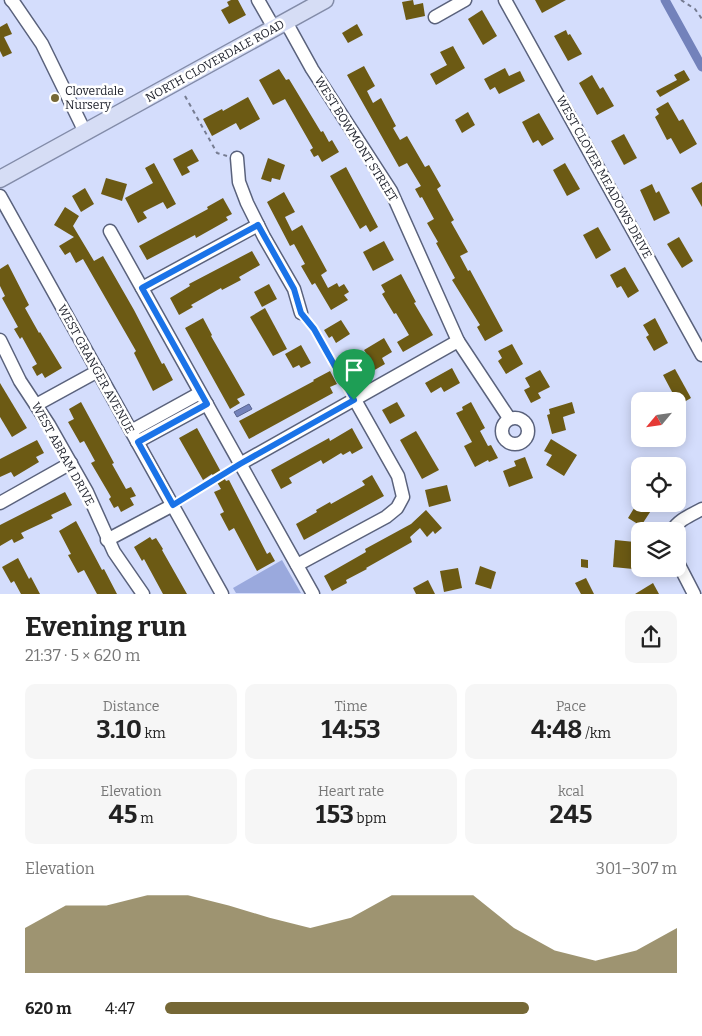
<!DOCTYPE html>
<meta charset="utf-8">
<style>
body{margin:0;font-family:Bitter,serif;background:#f6f6f6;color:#222;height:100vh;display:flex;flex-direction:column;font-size:19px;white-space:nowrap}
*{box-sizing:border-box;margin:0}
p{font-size:16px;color:#767676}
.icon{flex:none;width:28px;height:28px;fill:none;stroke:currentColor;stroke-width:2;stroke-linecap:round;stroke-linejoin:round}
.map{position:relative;height:594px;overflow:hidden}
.panel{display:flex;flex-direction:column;background:#fff;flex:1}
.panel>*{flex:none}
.needle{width:32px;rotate:241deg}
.controls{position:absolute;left:631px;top:392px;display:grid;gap:10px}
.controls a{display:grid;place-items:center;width:55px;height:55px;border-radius:10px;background:#fff;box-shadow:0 2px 12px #0003;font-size:25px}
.pin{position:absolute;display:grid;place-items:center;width:42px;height:42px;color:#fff;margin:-51px -21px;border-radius:50% 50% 50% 0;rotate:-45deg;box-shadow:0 0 5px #0007}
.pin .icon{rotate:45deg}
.round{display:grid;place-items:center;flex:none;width:52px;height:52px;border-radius:10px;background:#f6f6f6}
.head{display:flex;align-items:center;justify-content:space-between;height:85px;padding:0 25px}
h1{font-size:28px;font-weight:700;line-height:38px}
.stats{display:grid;grid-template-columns:repeat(3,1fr);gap:8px;height:85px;padding:5px 25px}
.stats div{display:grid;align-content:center;border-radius:10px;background:#f6f6f6;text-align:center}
.stats b{font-size:25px;font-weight:700}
.stats small{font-size:14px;font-weight:400}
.stats p{font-size:14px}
.chart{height:140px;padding:10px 25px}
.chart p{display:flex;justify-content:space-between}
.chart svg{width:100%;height:90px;margin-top:5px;fill:#766836;opacity:.7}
ul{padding:0 25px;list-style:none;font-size:16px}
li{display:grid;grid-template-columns:80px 60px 1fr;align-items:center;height:38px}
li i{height:12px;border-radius:6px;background:#766836}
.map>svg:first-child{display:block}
.green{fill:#9aa9dd}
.water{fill:#7382bb;stroke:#596490}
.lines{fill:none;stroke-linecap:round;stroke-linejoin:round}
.canal{stroke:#7382bb;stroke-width:9}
.building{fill:#6c5a14}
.minor-casing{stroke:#5a627c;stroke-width:15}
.major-casing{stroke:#838ca9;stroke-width:19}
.path{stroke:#767c91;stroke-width:2;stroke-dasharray:4 4;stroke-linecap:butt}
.minor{stroke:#fff;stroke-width:12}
.major{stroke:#d6ddf5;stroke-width:16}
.route-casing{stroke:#fff;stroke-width:10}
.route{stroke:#1a73e8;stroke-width:6}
.poi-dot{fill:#766836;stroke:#fff;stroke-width:2}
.labels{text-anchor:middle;stroke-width:5;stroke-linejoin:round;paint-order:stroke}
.street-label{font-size:12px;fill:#1c1f2a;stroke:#fff}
.poi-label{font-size:12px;fill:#1c1f2a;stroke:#fff;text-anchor:start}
</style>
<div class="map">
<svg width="702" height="594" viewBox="0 0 702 594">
<rect width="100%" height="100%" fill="#d4ddfc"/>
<path class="green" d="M282,560L301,593H236L233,588Z"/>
<path class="water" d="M249,404L252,409L237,417L234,412Z"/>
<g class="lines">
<path class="canal" d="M665,0L702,67"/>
</g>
<g class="building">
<path d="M231,0H238L246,15L229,24L221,10L229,6L227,2Z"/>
<path d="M413,0L414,5L423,3L425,16L406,20L402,2Z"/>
<path d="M535,0H566L542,13Z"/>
<path d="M482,10L497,36L483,45L468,19Z"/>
<path d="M7,23L12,34L4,37L12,53L3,57L0,51V27Z"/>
<path d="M357,24L363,35L348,43L342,33Z"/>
<path d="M566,30L568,35L570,34L582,54L568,61L554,36Z"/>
<path d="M453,46L465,68L436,85L430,74L447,65L440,52Z"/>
<path d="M364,66L375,86L367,91L373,103L381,98L396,126L393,128L400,140L407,136L425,167L429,165L441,186L437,189L454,220L451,222L468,252L460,256L468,271L470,270L503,331L485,341L477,327L480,325L452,280L455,278L436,243L438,242L427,223L434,219L422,197L420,198L415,189L421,186L407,163L399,167L347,75Z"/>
<path d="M505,68L509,76L520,71L525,81L499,94L495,87L490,90L484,79Z"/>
<path d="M279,69L286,80L289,79L321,132L323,131L329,142L332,140L339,152L322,162L318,155L314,157L310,150L313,148L285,99L273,105L259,80Z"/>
<path d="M684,70L690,80L660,97L656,91L677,80L674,75Z"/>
<path d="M592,75L600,89L603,87L614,106L597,115L579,83Z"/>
<path d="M248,97L260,119L240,130L236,123L212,136L203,119L222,109L223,111Z"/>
<path d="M668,102L679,121L683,119L697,144L680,154L671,138L667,140L655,117L659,114L656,109Z"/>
<path d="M468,112L475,125L462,133L455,120Z"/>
<path d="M539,113L554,139L542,146L538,140L533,143L522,122Z"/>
<path d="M624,134L637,158L624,165L611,141Z"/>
<path d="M192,149L199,161L187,167L190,172L182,176L173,159Z"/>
<path d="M268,158L285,165L280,180L272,178L271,182L261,179Z"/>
<path d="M154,163L176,204L167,209L163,202L143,212L147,218L138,223L125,198L153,183L145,168Z"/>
<path d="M565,163L580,189L567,196L553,170Z"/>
<path d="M346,167L378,227L370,232L366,225L360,229L330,176Z"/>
<path d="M106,178L127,184L122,201L101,194Z"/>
<path d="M702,182V207L691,188Z"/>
<path d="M652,184L656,193L659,191L670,213L654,221L640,190Z"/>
<path d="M85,188L94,204L81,212L72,196Z"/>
<path d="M284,192L295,212L285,217L292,231L302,225L327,271L321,275L328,288L337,283L339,287L344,284L349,292L344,295L348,300L331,310L315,283L312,285L301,266L305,264L294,244L290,246L267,202Z"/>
<path d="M223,198L232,214L226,217L228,220L196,238L195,235L147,260L139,246L208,209L207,207Z"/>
<path d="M65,207L79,216L73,226L94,261L103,256L134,310L162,364L164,363L173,380L153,391L134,353L136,351L83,259L76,263L70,252L65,255L59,246L74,237L54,225Z"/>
<path d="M598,227L611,250L596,259L583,235Z"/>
<path d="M679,237L693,261L682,268L667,244Z"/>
<path d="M384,241L394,260L373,271L363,252Z"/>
<path d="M252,251L260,265L239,277L241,280L222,290L221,288L191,305L193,307L179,315L170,298L190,286L189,284Z"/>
<path d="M8,264L29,305L25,308L39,333L40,332L62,368L45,378L42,373L37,376L32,367L37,364L22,337L20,339L14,329L18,327L2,298L5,296L0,286V269Z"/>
<path d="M625,267L639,291L628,298L621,286L617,288L610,275Z"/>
<path d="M401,274L416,302L414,303L433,335L403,352L397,342L409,335L396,313L394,314L382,294L385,292L381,285Z"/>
<path d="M269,284L277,299L262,307L254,292Z"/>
<path d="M265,308L287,349L273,356L250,317Z"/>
<path d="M203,318L212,335L211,336L245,395L237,399L240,403L230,409L185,328Z"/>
<path d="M655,318L668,343L654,351L646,337L649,335L643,325Z"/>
<path d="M341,320L350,334L336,343L332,336L329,338L324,330Z"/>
<path d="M384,338L392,352L382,358L385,364L359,379L358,376L352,379L345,365L366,353L364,350Z"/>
<path d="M512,344L523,364L506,374L498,361L502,358L498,351Z"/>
<path d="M301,345L311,363L301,368L299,365L293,368L285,354Z"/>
<path d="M452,368L460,383L444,392L441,387L431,393L425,383Z"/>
<path d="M675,369L691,398L679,405L663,375Z"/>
<path d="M540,370L550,387L538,393L541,398L531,403L524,390L530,387L525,378Z"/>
<path d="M330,371L337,384L330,387L333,393L249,439L239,421L314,381L313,380Z"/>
<path d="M0,383L27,428L12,437L0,417Z"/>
<path d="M81,402L114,463L112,464L126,489L131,487L136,496L130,498L134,505L121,512L118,506L114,508L109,499L111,497L91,463L95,461L84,441L80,443L68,422L74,419L69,409Z"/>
<path d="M397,402L405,416L390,424L382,410Z"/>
<path d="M471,402L485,428L480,431L488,446L491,445L498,458L489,462L488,460L475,467L464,446L472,442L456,413L463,410L462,407Z"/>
<path d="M572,402L575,413L563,417L566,430L552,434L547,415L550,414L549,409Z"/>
<path d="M197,428L226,481L229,480L267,554L270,552L275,561L257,571L234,528L229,531L220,514L224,512L214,492L221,489L212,474L203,480L179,438Z"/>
<path d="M352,428L363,448L352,454L350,451L343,455L341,453L323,464L321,460L289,478L292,483L281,489L271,470L329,438L330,441Z"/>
<path d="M416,431L439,470L422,479L400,440Z"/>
<path d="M551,439L577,455L564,476L546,465L552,455L544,451Z"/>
<path d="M37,440L44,453L36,457L39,462L14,477L11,472L0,477V459Z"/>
<path d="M525,457L533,478L509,487L503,471L516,466L514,461Z"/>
<path d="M372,475L384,496L304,540L296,524L317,512L316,510L330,502L331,504L365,485L362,481Z"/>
<path d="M447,485L451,501L429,507L425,490Z"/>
<path d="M65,492L72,505L51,515L53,518L21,533L24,538L14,543L12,539L0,546V525Z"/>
<path d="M640,504H650L654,506L641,526L628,518L636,505L638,506Z"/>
<path d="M426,510L442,528L435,534L433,531L427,537L420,528L410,537L412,542L366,568L367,569L346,580L347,583L332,591L324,576L366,552L365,549L411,524Z"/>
<path d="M76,521L102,570L104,569L117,594H97L84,570L78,573L68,555L71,554L59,531Z"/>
<path d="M150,537L152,540L156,538L163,549L162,550L187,594H163L144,559L142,561L134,547Z"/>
<path d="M615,540L635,542L633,569L613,567Z"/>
<path d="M18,558L29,579L31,577L40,594H21L14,581L11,583L2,567Z"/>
<path d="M581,559L588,560V568L581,567Z"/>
<path d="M480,566L496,572L491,589L475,584Z"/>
<path d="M458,568L462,588L444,592L440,571Z"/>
<path d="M586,578L594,594H581L575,583Z"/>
<path d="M428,580L435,594H416L413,588Z"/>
<path d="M653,583L659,594H635Z"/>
</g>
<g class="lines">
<defs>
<g id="minor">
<path d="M11,0L14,3L42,44L85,132"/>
<path d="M258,0L274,28"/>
<path d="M505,0L702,355"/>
<path d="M435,17L465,0"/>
<path d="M286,22L312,69L391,191L458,341L509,418"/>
<path d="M237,158L239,182L247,203L264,237L294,289L301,313"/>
<path d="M0,196L222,594"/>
<path d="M110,231L313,594"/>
<path d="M142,288L258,225"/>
<path d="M0,340L20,381L49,425L87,492L114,552L143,594"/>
<path d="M36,405L98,371"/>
<circle cx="515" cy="431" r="13"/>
<path d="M131,431L200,393"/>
<path d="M137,442L207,404"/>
<path d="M240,464L458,341"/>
<path d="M0,503L71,463"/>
<path d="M672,531C678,520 691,515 702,509"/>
<path d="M107,540L173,505"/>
<path d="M678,563L694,594"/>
<path d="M297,565L386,517L397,508L403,497L398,476L355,400"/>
</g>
<path id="major" d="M0,179L325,0"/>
</defs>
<use href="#minor" class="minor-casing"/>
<use href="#major" class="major-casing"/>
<g class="path">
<path d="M681,0L695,9L702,19"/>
<path d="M185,96L217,153L227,156"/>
<path d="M307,320L314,329L350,391"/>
<path d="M183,500L232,469"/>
</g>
<use href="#minor" class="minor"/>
<use href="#major" class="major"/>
</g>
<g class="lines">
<defs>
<path id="route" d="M258,225L294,289L301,313L314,329L354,400L240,464L173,505L138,442L207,404L142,288Z"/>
</defs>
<use href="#route" class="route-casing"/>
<use href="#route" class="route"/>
</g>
<circle class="poi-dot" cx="55" cy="98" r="5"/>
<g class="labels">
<g class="street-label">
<text transform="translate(215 61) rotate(-29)" y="4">NORTH CLOVERDALE ROAD</text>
<text transform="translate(356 139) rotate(58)" y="4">WEST BOWMONT STREET</text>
<text transform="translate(604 177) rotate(61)" y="4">WEST CLOVER MEADOWS DRIVE</text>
<text transform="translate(96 369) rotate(61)" y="4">WEST GRANGER AVENUE</text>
<text transform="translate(63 454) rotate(61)" y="4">WEST ABRAM DRIVE</text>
</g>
<g class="poi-label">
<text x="65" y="95">Cloverdale<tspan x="65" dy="14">Nursery</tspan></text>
</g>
</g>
</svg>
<div class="controls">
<a><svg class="needle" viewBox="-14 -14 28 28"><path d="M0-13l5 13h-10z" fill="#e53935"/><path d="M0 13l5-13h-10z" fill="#767676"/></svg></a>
<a><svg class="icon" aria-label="locate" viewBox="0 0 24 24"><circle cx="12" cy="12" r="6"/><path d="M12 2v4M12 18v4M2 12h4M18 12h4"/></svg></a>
<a><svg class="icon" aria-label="layers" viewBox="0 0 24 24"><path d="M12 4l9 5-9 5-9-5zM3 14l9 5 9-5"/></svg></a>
</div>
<div class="pin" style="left:354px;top:400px;background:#1e9e55"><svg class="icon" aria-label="arrive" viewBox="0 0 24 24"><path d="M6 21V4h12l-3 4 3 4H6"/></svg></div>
</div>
<section class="panel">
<div class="head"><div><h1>Evening run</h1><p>21:37 · 5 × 620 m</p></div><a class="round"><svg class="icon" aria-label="share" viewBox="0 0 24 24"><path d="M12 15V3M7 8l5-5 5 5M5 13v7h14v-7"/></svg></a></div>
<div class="stats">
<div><p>Distance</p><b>3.10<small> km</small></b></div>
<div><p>Time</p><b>14:53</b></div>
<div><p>Pace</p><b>4:48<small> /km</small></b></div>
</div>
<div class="stats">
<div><p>Elevation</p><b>45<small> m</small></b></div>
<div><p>Heart rate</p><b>153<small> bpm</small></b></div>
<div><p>kcal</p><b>245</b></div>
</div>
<div class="chart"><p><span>Elevation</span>301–307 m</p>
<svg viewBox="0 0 160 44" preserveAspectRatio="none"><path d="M0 44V22L10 11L20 11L30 6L40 6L50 11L60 17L70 22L80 17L90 6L100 6L110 6L120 22L130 33L140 38L150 33L160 22V44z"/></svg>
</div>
<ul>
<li><b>620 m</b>4:47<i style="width:71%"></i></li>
</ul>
</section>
